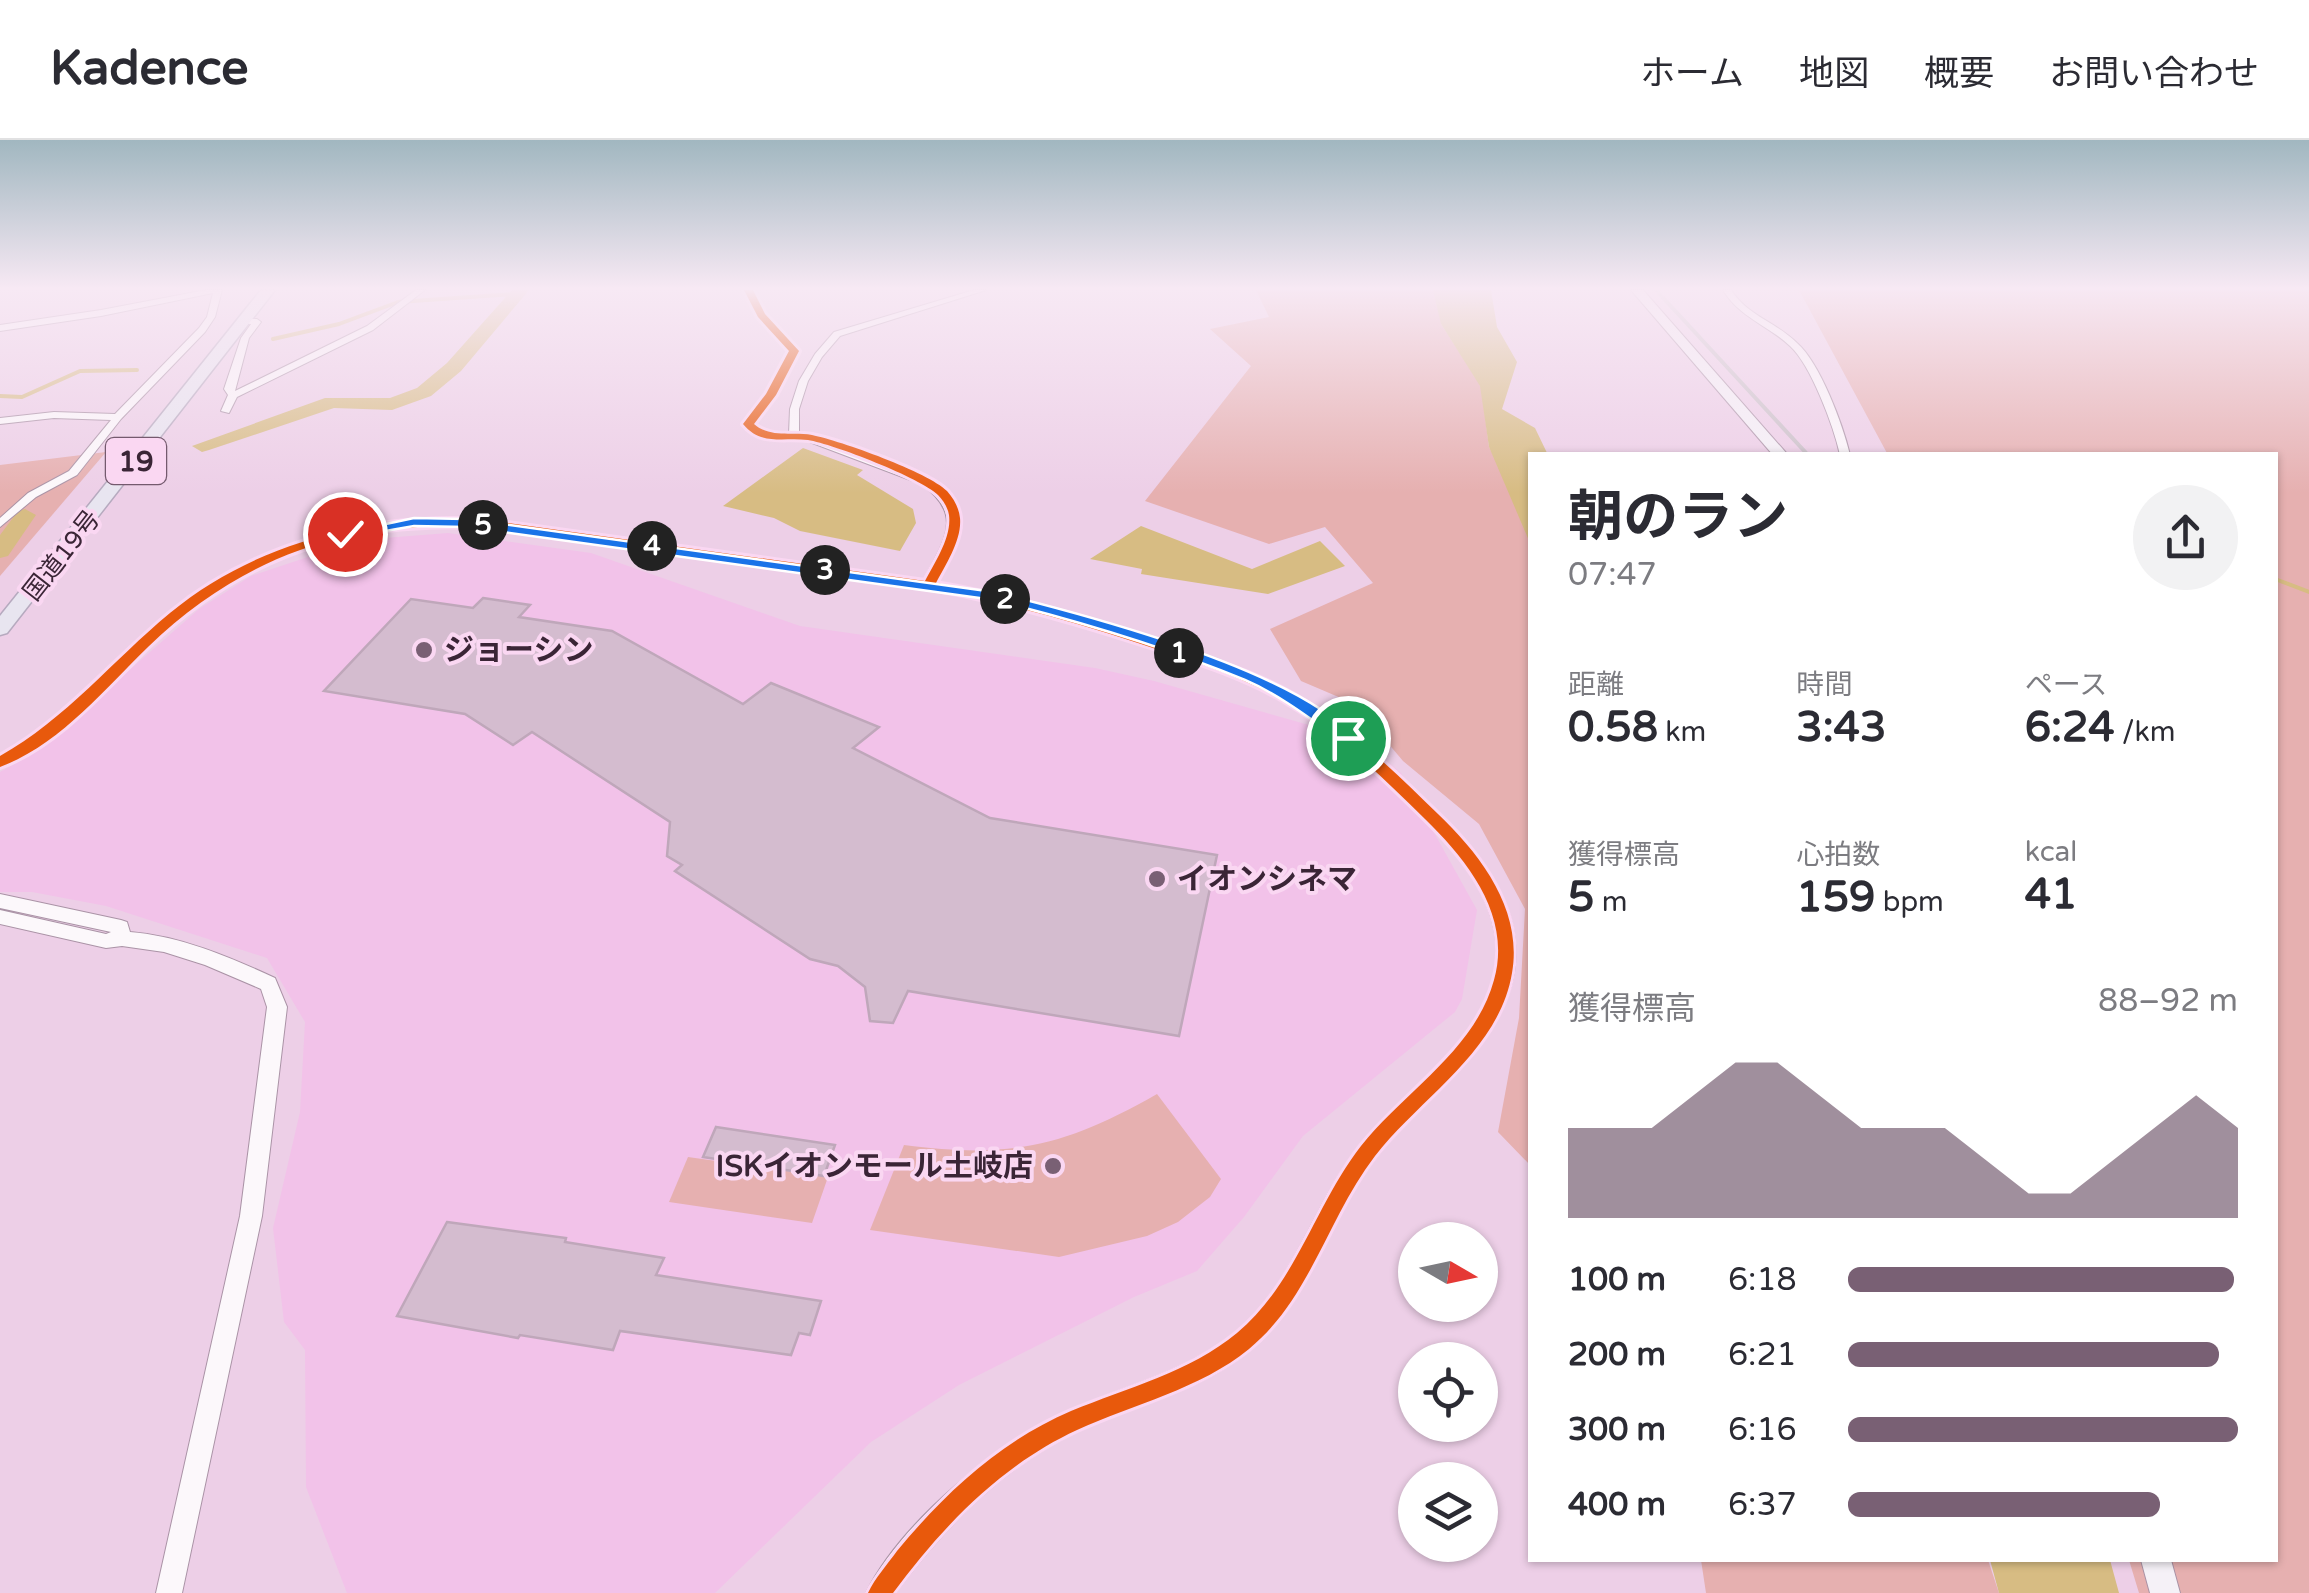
<!DOCTYPE html>
<html lang="ja">
<meta charset="utf-8">
<style>
body{margin:0;font-family:"Varela Round","Noto Sans JP",sans-serif;background:#f2f2f3;color:#2b2b33;height:100vh;display:flex;flex-direction:column;font-size:38px;white-space:nowrap}
*{box-sizing:border-box;margin:0}
p{font-size:32px;color:#7c7c81}
.icon{flex:none;width:55px;height:55px;fill:none;stroke:currentColor;stroke-width:2;stroke-linecap:round;stroke-linejoin:round}
.map{position:relative;flex:1;overflow:hidden}
.details{position:absolute;left:1528px;top:312px;width:750px;height:1110px;display:flex;flex-direction:column;background:#fff;border-radius:0px;box-shadow:0 2px 8px #0004}
.details>*{flex:none}
.needle{width:65px;rotate:99deg}
.fabs{position:absolute;left:1398px;top:1082px;display:grid;gap:20px}
.fabs a{display:grid;place-items:center;width:100px;height:100px;border-radius:50%;background:#fff;box-shadow:0 2px 8px #0004;font-size:50px}
.pin{position:absolute;display:grid;place-items:center;width:85px;height:85px;color:#fff;margin:-42px;border:5px solid #fff;border-radius:50%;box-shadow:0 2px 10px #0007}
.km{position:absolute;width:50px;height:50px;margin:-25px;border-radius:50%;background:#222;color:#fff;font-size:28px;line-height:50px;text-align:center}
.round{display:grid;place-items:center;flex:none;width:105px;height:105px;border-radius:52px;background:#f2f2f3}
.summary{display:flex;align-items:center;justify-content:space-between;height:170px;padding:0 40px}
h1{font-size:55px;font-weight:700;line-height:75px}
.figures{display:grid;grid-template-columns:repeat(3,1fr);gap:15px;height:170px;padding:10px 40px}
.figures div{display:grid;align-content:center}
.figures b{font-size:42px;font-weight:700}
.figures small{font-size:28px;font-weight:400}
.figures p{font-size:28px}
.chart{height:280px;padding:20px 40px}
.chart p{display:flex;justify-content:space-between}
.chart svg{width:100%;height:180px;margin-top:10px;fill:#796074;opacity:.7}
ul{padding:0 40px;list-style:none;font-size:32px}
li{display:grid;grid-template-columns:160px 120px 1fr;align-items:center;height:75px}
li i{height:25px;border-radius:12px;background:#796074}
header{display:flex;align-items:center;gap:60px;box-sizing:border-box;height:140px;padding:0 50px;background:#fff;border-bottom:2px solid #e1e1e2}
header strong{font-size:48px}
nav{display:flex;gap:55px;margin-inline-start:auto;font-size:35px}
.map>svg:first-child{display:block}
.built{fill:#f2c2e9}
.green{fill:#e6b0b0}
.water{fill:#d7bc83}
.lines{fill:none;stroke-linecap:round;stroke-linejoin:round}
.stream{stroke:#d7bc83;stroke-width:4}
.river{fill:#d7bc83;fill-rule:evenodd}
.building{fill:#d4bccf;stroke:#bfa7ba;stroke-width:2.5}
.minor-casing{stroke:#aa93a6;stroke-width:2}
.tertiary-casing{stroke:#aa93a6;stroke-width:2}
.secondary-casing{stroke:#aa93a6;stroke-width:2}
.trunk-casing{stroke:#b6aabf;stroke-width:3}
.minor{fill:#fcf8fb;fill-rule:evenodd}
.tertiary{fill:#fcf8fb;fill-rule:evenodd}
.secondary{fill:#f5f1f7;fill-rule:evenodd}
.trunk{fill:#e8e5f0;fill-rule:evenodd}
.rail{stroke:#cac1c8;stroke-width:4}
.cycleway-casing{stroke:#fad7f2;stroke-width:6}
.cycleway{fill:#e8590c;fill-rule:evenodd}
.route{fill:#1a73e8;stroke:#fff;stroke-width:2.5}
.poi-dot{fill:#796074;stroke:#fad7f2;stroke-width:4}
.labels{text-anchor:middle;stroke-width:8;stroke-linejoin:round;paint-order:stroke}
.far-street-label{font-size:25px;fill:#3a2536;stroke:#fad7f2}
.shield{fill:#fad7f2;stroke:#745a6e;stroke-width:2.5}
.shield-label{font-size:28px;font-weight:bold;fill:#3a2536}
.poi-label{font-size:30px;font-weight:bold;fill:#3a2536;stroke:#fad7f2;text-anchor:start}
</style>
<header>
<strong>Kadence</strong>
<nav><a>ホーム</a><a>地図</a><a>概要</a><a>お問い合わせ</a></nav>
</header>
<div class="map">
<svg width="2309" height="1453" viewBox="0 0 2309 1453">
<rect width="100%" height="100%" fill="#edcfe7"/>
<path class="built" d="M448,393L591,413L800,486L1095,528L1154,541L1362,600L1401,633L1477,770L1462,859L1455,872L1303,996L1244,1077L1197,1131L1134,1157L959,1245L871,1302L715,1453H347L306,1347L305,1210L284,1182L273,1088L300,972L305,882L267,818L106,766L32,752H0V632L36,612L199,469L251,436L359,400Z"/>
<g class="green">
<path d="M1256,150H1443L1441,184L1481,246L1489,307L1530,385V1025L1498,992L1519,878L1525,769L1479,684L1403,621L1355,564L1301,541L1270,489L1373,443L1325,387L1269,404L1145,361L1251,226L1210,189L1269,177Z"/>
<path d="M1799,150H2309V1453H2139L2129,1420H2275V315H1888Z"/>
<path d="M106,312L0,436V325Z"/>
<path d="M1157,954L1221,1039L1210,1057L1178,1082L1147,1096L1059,1117L870,1090L904,1005C1010,1019 1064,1007 1157,954Z"/>
<path d="M688,1017L828,1037L812,1083L669,1062Z"/>
<path d="M1701,1420H1988L1999,1453H1706Z"/>
</g>
<g class="water">
<path d="M1433,150H1491L1497,187L1517,222L1502,269L1535,288L1548,315H1530V403L1489,307L1480,246L1441,184Z"/>
<path d="M803,308L863,330L857,335L913,369L916,383L900,411L800,391L774,378L723,366Z"/>
<path d="M1141,386L1252,429L1320,401L1345,426L1268,454L1141,434L1142,429L1090,419Z"/>
<path d="M1990,1420H2110L2119,1453H1999Z"/>
</g>
<g class="lines">
<g class="stream">
<path d="M273,199L339,184L398,162L515,154"/>
<path d="M0,256L22,257L80,231L137,230"/>
<path d="M2275,439L2309,452"/>
</g>
<g class="river">
<path d="M512,150H529L461,231L431,256L392,270L334,268L209,310L202,312L192,306L325,258H390L417,248L447,223Z"/>
<path d="M25,369L36,375L8,416L0,418V395L18,371Z"/>
</g>
</g>
<g class="building">
<path d="M483,458L530,465L519,477L612,491L743,564L771,543L879,587L853,608L990,678L1217,715L1179,896L908,851L893,883L870,881L865,847L838,826L810,819L675,731L682,725L667,716L670,682L532,592L513,605L465,574L324,551L411,459L473,468Z"/>
<path d="M716,987L835,1005L824,1036L703,1017Z"/>
<path d="M447,1082L566,1098L565,1102L664,1118L656,1135L821,1161L810,1195L799,1193L791,1215L620,1191L613,1210L520,1195L518,1198L397,1176Z"/>
</g>
<g class="lines">
<defs>
<g id="minor">
<path d="M206,150H222L215,177L205,192L121,279L77,335L36,357L0,387V378L28,353L69,331L111,280L54,278L0,284V278L54,272L115,274L199,188L207,177L213,153L101,176L0,191V185L101,170Z"/>
<path d="M416,150H425L373,190L237,257L229,273L221,271L228,255L224,249L241,198L251,184L240,183V179H257L261,182L249,198L235,251L367,186Z"/>
<path d="M745,150H753L765,174L799,211L776,255L753,284C764,294 775,294 789,294L790,269L799,241L815,214L834,192L974,150H986L840,196L822,217L808,241L799,269V297C780,304 757,300 743,284L767,254L789,211L758,177Z"/>
<path d="M1723,150H1731C1748,176 1776,182 1797,203C1820,223 1843,285 1850,315H1840C1834,287 1811,225 1790,206C1768,185 1740,178 1723,150Z"/>
</g>
<g id="tertiary">
<path d="M794,293L812,294L931,338C978,373 959,398 938,442C1014,456 1088,477 1162,501C1211,518 1262,534 1307,562C1356,593 1398,634 1440,674C1482,715 1524,770 1514,832C1500,911 1423,957 1377,1016C1329,1076 1311,1158 1251,1209C1203,1250 1136,1264 1080,1290C1003,1325 945,1387 895,1453H866C901,1382 1000,1300 1072,1270C1124,1247 1182,1232 1229,1198C1291,1152 1310,1071 1355,1012C1395,960 1459,922 1486,861C1516,793 1477,731 1429,684C1379,635 1327,582 1263,551C1228,533 1189,521 1151,508C1088,487 1024,468 959,455C863,436 765,426 668,413C568,399 465,374 364,394C294,407 227,437 174,485C118,534 70,597 0,628V615C66,578 112,520 170,472C257,400 375,372 486,379L924,440C944,400 965,375 921,344L807,301L790,300L788,297Z"/>
<path d="M0,754L121,780L127,782L130,792C180,796 230,817 275,838L287,867L262,1076L182,1453H156L240,1076L267,867L261,849L205,825L164,812L122,806L106,808L0,784V770L106,794L111,792L0,768Z"/>
</g>
<g id="secondary">
<path d="M1631,150H1643L1788,315H1773Z"/>
<path d="M2141,1420H2171L2180,1453H2150Z"/>
</g>
<path id="trunk" d="M261,150H275L7,493L0,495V476Z"/>
</defs>
<use href="#minor" class="minor-casing"/>
<use href="#tertiary" class="tertiary-casing"/>
<use href="#secondary" class="secondary-casing"/>
<use href="#trunk" class="trunk-casing"/>
<use href="#minor" class="minor"/>
<use href="#tertiary" class="tertiary"/>
<use href="#secondary" class="secondary"/>
<use href="#trunk" class="trunk"/>
<path class="rail" d="M1656,150L1808,315"/>
<defs>
<path id="cycleway" d="M744,150H753L765,174L799,211L776,255L754,284C771,299 792,291 812,295C841,301 928,332 947,351C954,359 959,368 960,378C962,400 946,424 936,443C1021,458 1103,482 1184,510C1226,524 1268,538 1306,562C1355,593 1397,634 1438,674C1481,715 1523,770 1512,833C1499,911 1421,957 1375,1016C1328,1077 1310,1159 1249,1209C1200,1249 1134,1264 1077,1290C1001,1325 942,1387 893,1453H868C875,1438 887,1425 897,1411C945,1353 1001,1301 1071,1271C1127,1248 1190,1232 1237,1193C1296,1144 1315,1065 1361,1006C1405,951 1475,910 1494,840C1512,776 1468,721 1425,679C1381,636 1337,592 1284,561C1240,535 1189,520 1141,504C1083,485 1024,468 963,455C913,445 862,439 811,432C720,419 628,407 537,393C386,372 261,398 148,507C104,550 59,605 0,627V616C66,579 112,521 170,473C257,401 375,373 486,380L925,441C935,422 952,397 949,375C948,368 943,360 938,355C921,338 833,304 808,300C783,297 761,306 743,284L766,254L789,211L758,177Z"/>
</defs>
<use href="#cycleway" class="cycleway-casing"/>
<use href="#cycleway" class="cycleway"/>
</g>
<linearGradient id="sky" x2="0" y2="1"><stop stop-color="#a1b7c0"/><stop offset="0.42" stop-color="#f7e9f4"/><stop offset="1" stop-color="#f7e9f4" stop-opacity="0"/></linearGradient>
<rect width="2309" height="353" fill="url(#sky)"/>
<path class="route" d="M414,378L466,379L994,452C1087,475 1294,529 1355,598L1343,602C1312,580 1280,555 1245,540C1165,507 1078,481 994,460L466,387L414,386L345,398L339,394Z"/>
<g class="poi-dot">
<circle cx="424" cy="510" r="10"/>
<circle cx="1157" cy="739" r="10"/>
<circle cx="1053" cy="1026" r="10"/>
</g>
<g class="labels">
<g class="far-street-label">
<text transform="translate(61 415) rotate(-52)" y="9">国道19号</text>
</g>
<rect class="shield" x="106" y="298" width="60" height="46" rx="8"/>
<g class="shield-label">
<text x="136" y="331">19</text>
</g>
<g class="poi-label">
<text x="444" y="520">ジョーシン</text>
<text x="1177" y="749">イオンシネマ</text>
<text x="1033" y="1036" text-anchor="end">ISKイオンモール土岐店</text>
</g>
</g>
</svg>
<div class="fabs">
<a><svg class="needle" viewBox="-14 -14 28 28"><path d="M0-13l5 13h-10z" fill="#e53935"/><path d="M0 13l5-13h-10z" fill="#7c7c81"/></svg></a>
<a><svg class="icon" aria-label="locate" viewBox="0 0 24 24"><circle cx="12" cy="12" r="6"/><path d="M12 2v4M12 18v4M2 12h4M18 12h4"/></svg></a>
<a><svg class="icon" aria-label="layers" viewBox="0 0 24 24"><path d="M12 4l9 5-9 5-9-5zM3 14l9 5 9-5"/></svg></a>
</div>
<div class="pin" style="left:1348px;top:598px;background:#1e9e55"><svg class="icon" aria-label="arrive" viewBox="0 0 24 24"><path d="M6 21V4h12l-3 4 3 4H6"/></svg></div>
<div class="pin" style="left:345px;top:394px;background:#d93025"><svg class="icon" aria-label="check" viewBox="0 0 24 24"><path d="M5 12l5 5 9-10"/></svg></div>
<b class="km" style="left:1179px;top:513px">1</b>
<b class="km" style="left:1005px;top:459px">2</b>
<b class="km" style="left:825px;top:430px">3</b>
<b class="km" style="left:652px;top:406px">4</b>
<b class="km" style="left:483px;top:385px">5</b>
<section class="details">
<div class="summary"><div><h1>朝のラン</h1><p>07:47</p></div><a class="round"><svg class="icon" aria-label="share" viewBox="0 0 24 24"><path d="M12 15V3M7 8l5-5 5 5M5 13v7h14v-7"/></svg></a></div>
<div class="figures">
<div><p>距離</p><b>0.58<small> km</small></b></div>
<div><p>時間</p><b>3:43</b></div>
<div><p>ペース</p><b>6:24<small> /km</small></b></div>
</div>
<div class="figures">
<div><p>獲得標高</p><b>5<small> m</small></b></div>
<div><p>心拍数</p><b>159<small> bpm</small></b></div>
<div><p>kcal</p><b>41</b></div>
</div>
<div class="chart"><p><span>獲得標高</span>88–92 m</p>
<svg viewBox="0 0 160 44" preserveAspectRatio="none"><path d="M0 44V22L10 22L20 22L30 14L40 6L50 6L60 14L70 22L80 22L90 22L100 30L110 38L120 38L130 30L140 22L150 14L160 22V44z"/></svg>
</div>
<ul>
<li><b>100 m</b>6:18<i style="width:99%"></i></li>
<li><b>200 m</b>6:21<i style="width:95%"></i></li>
<li><b>300 m</b>6:16<i style="width:100%"></i></li>
<li><b>400 m</b>6:37<i style="width:80%"></i></li>
</ul>
</section>
</div>
